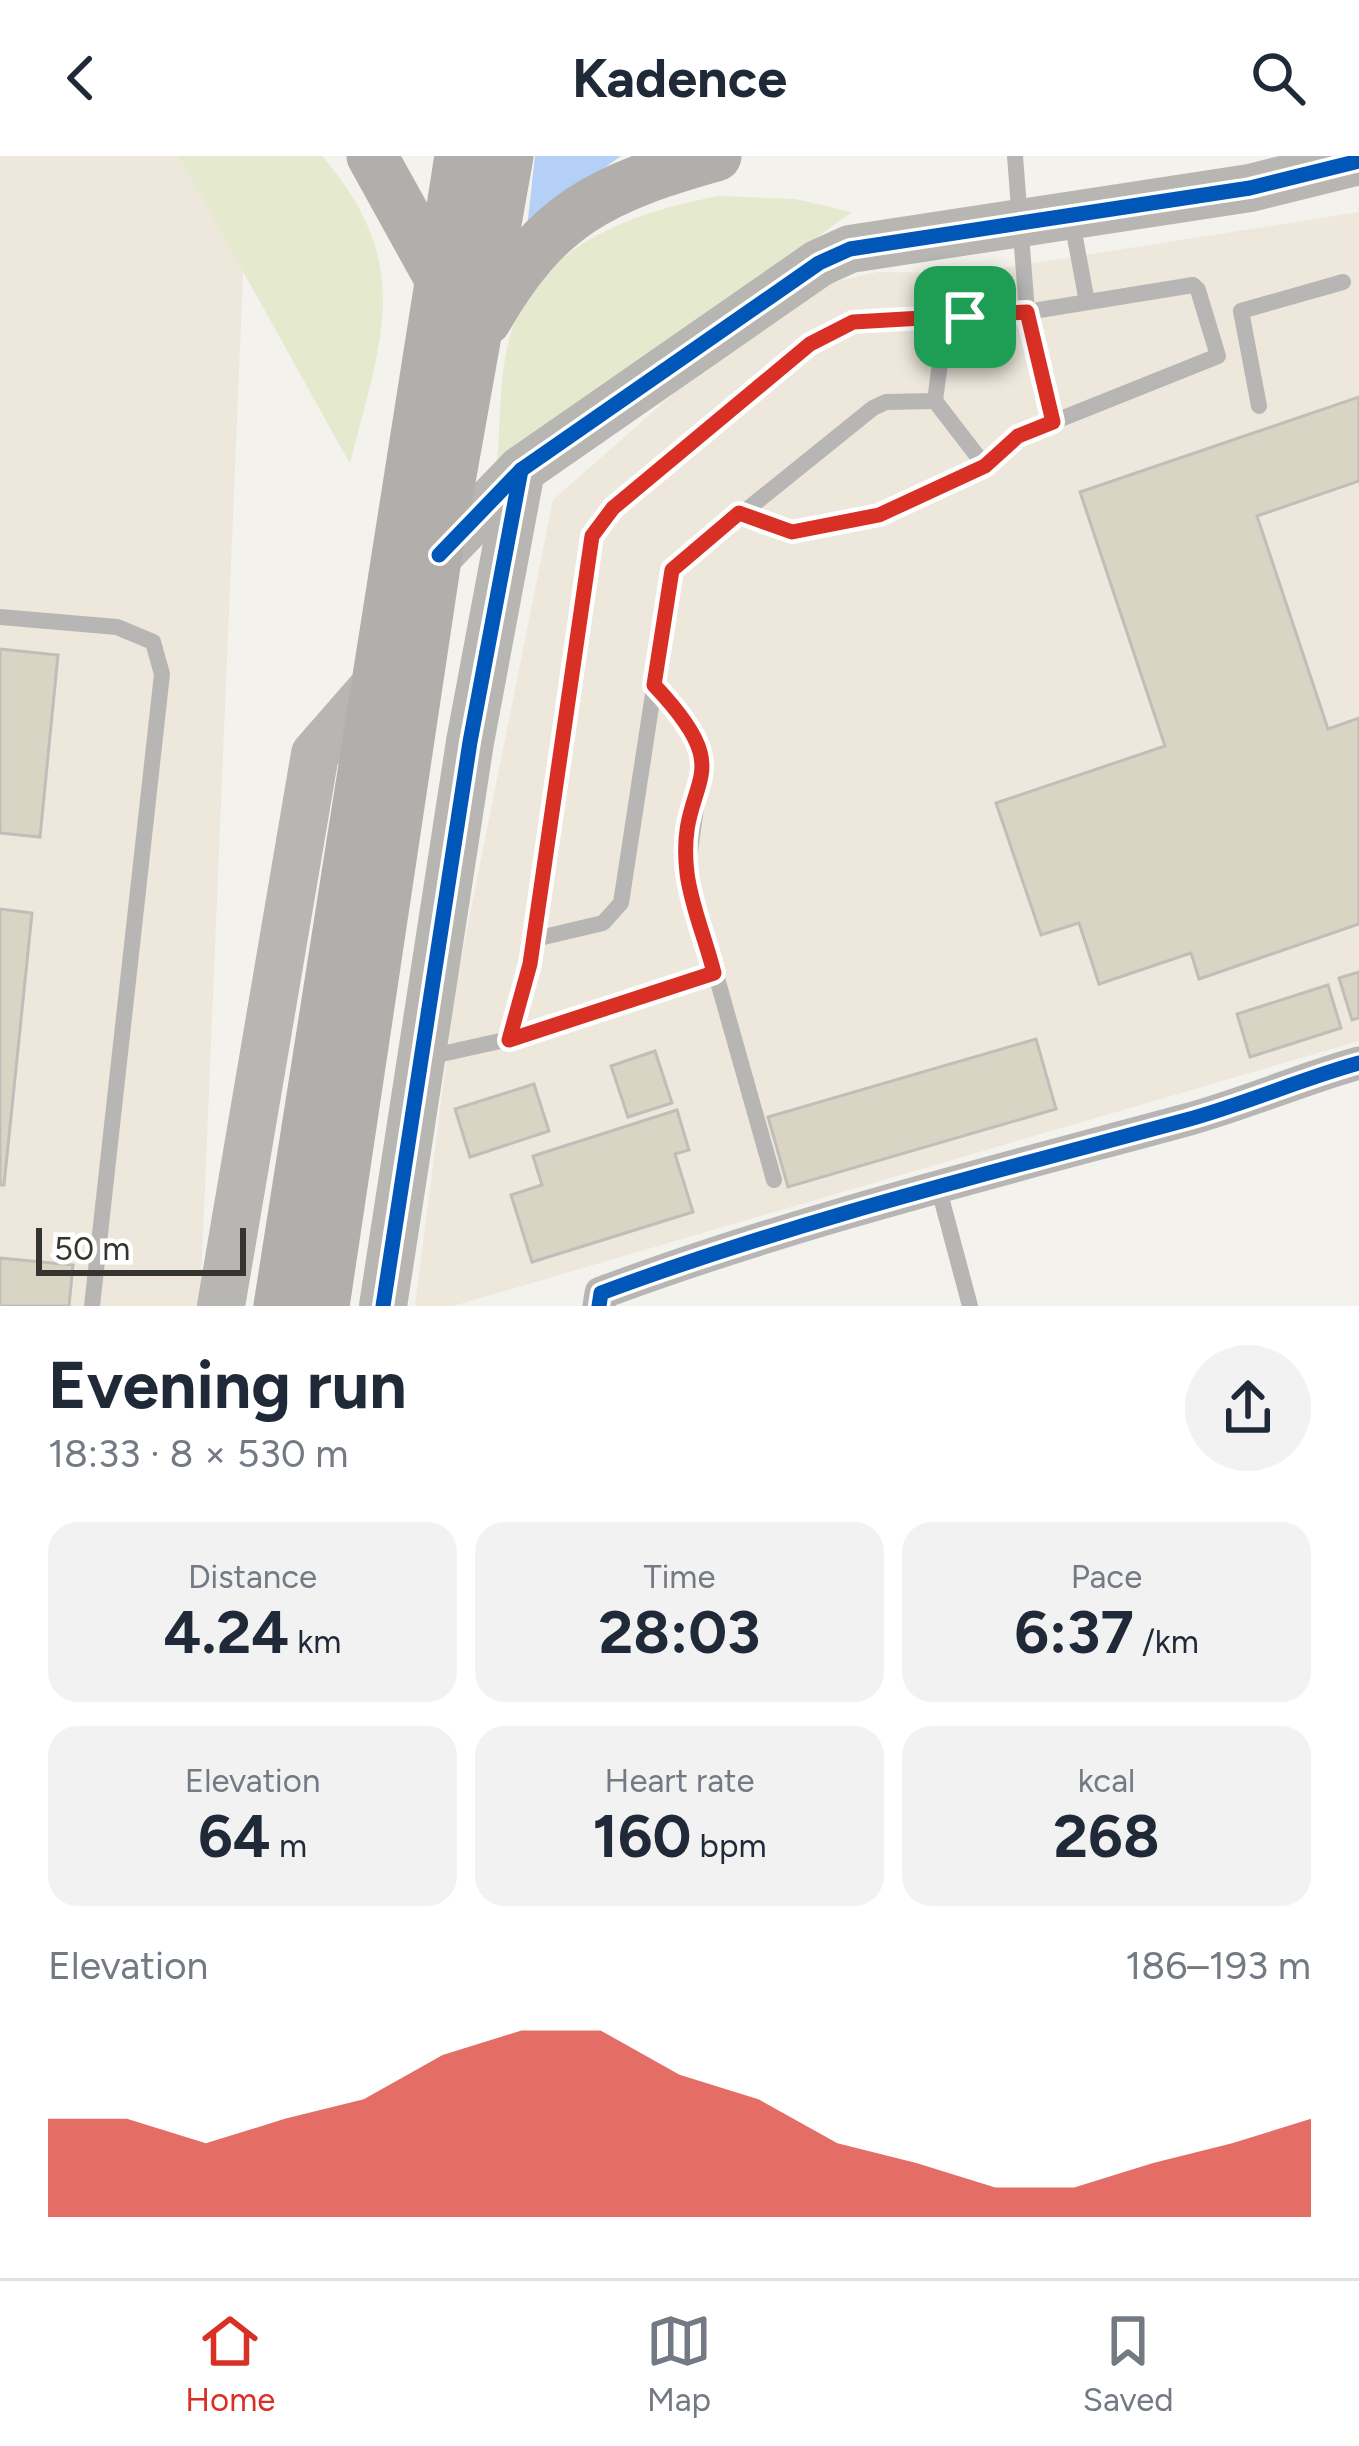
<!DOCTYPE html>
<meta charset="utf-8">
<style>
body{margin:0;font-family:Figtree,sans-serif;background:#f2f2f3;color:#1f2937;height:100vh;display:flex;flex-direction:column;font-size:45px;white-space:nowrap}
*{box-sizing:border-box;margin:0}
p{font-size:39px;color:#747a83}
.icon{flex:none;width:66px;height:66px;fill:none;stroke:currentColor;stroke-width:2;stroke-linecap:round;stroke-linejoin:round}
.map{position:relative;height:1150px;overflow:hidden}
.sheet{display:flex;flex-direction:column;background:#fff;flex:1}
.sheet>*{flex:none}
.scale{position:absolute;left:36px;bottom:30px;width:210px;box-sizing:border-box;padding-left:12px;border:6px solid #35342f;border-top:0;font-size:33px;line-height:42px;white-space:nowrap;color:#35342f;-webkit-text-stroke:9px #fff;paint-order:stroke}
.pin{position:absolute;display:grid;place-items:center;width:102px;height:102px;color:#fff;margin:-51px;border-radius:24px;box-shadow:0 6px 18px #0006}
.round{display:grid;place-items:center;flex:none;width:126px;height:126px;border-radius:63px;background:#f2f2f3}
.overview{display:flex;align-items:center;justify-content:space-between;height:204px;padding:0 48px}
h1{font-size:66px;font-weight:700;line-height:90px}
.stats{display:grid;grid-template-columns:repeat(3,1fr);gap:18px;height:204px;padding:12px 48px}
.stats div{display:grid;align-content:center;border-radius:30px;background:#f2f2f3;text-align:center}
.stats b{font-size:60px;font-weight:700}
.stats small{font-size:33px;font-weight:400}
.stats p{font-size:33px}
.chart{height:336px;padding:24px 48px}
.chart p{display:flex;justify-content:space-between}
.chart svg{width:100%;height:216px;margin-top:12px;fill:#d93025;opacity:.7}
header{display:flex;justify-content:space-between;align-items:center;height:156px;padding:0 48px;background:#fff;font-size:54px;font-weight:700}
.dock{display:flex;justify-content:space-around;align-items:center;height:168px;border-top:3px solid #e0e1e3;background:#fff;font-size:33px;color:#747a83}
.dock a{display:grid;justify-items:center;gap:6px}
.dock .on{color:#d93025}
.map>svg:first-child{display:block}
.built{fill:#ede8db}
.green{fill:#e5eacf}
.water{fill:#b4d0f6}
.building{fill:#dad4c4;stroke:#bfbeb9;stroke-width:3}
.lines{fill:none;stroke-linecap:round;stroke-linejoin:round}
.lane{stroke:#b8b6b5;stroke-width:16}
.street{stroke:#b8b6b5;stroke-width:33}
.secondary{stroke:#b8b6b3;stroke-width:48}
.primary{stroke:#b1aeac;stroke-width:51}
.cycleway-casing{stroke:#fff;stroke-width:22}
.cycleway{stroke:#0057b8;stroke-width:15}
.route-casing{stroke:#fff;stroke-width:24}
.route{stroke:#d93025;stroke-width:15}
</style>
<header><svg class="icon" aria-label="back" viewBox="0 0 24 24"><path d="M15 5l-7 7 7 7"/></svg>Kadence<svg class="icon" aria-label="search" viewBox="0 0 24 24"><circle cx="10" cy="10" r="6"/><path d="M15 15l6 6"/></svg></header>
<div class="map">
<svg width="1359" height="1150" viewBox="0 0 1359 1150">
<rect width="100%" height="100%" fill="#f4f2ec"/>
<g class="built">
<path d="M0,0H248L200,1150H0Z"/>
<path d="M1359,56V885L453,1150H415L456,828L553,344L673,238L805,133L877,116L971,117Z"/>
</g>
<g class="green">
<path d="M179,0H322C416,109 381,183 350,308Z"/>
<path d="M718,40L795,43L852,56L497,312C500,272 499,230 507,192C528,92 630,57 718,40Z"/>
</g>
<path class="water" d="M535,0H621L563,41L526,81Z"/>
<g class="building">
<path d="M1359,241V325L1257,360L1328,573L1359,562V768L1199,823L1191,797L1099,828L1079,767L1041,779L996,647L1165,590L1080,336Z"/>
<path d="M0,493L58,499L40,681L0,677Z"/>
<path d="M0,753L32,757L4,1029H0Z"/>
<path d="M1359,816V862L1352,864L1339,822Z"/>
<path d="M1328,829L1341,872L1250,901L1237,858Z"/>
<path d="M1036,883L1056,953L788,1031L768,961Z"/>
<path d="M655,895L672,947L628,961L611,910Z"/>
<path d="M534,928L549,975L470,1001L455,953Z"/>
<path d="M677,954L689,994L675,998L693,1056L532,1106L511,1039L542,1029L533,1000Z"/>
<path d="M0,1102L73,1109L69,1150H0Z"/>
</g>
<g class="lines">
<g class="lane">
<path d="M1015,0L1027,156L1053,266"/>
<path d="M1071,60L1087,146"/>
<path d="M935,245L985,310"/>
<path d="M1259,250L1241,155L1343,126"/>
<path d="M0,461L117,471L153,486L162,518L92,1150"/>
<path d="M654,529L685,562L704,596L687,716L774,1024"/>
<path d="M531,784L603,767L621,747L672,414L873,252L886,246L935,245L946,161"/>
<path d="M509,883L530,809L593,380L613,352L810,188L853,166L1027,156L1193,129L1198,134L1218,200L1018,280L985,310L879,359L792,376L739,357"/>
<path d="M428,901L509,883L714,817"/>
<path d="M938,1030L970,1150"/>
</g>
<path class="street" d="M599,1150L601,1137C792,1066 990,1017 1186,964C1245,948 1301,923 1359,907"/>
<g class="secondary">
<path d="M439,399L521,314L819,107L850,93L1250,32L1359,5"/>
<path d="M221,1150L315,598L377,527"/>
<path d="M383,1150L470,586L521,314"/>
</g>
<g class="primary">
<path d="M372,0L439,121"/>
<path d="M486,164C547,57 602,32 716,0"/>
<path d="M279,1150L460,0"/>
<path d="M324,1150L436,403L508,0"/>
</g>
<defs>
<g id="cycleway">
<path d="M439,399L521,314L819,107L850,93L1250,32L1359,5"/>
<path d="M383,1150L470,586L521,314"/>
<path d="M599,1150L601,1137C792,1066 990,1017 1186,964C1245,948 1301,923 1359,907"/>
</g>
</defs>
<use href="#cycleway" class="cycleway-casing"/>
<use href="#cycleway" class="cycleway"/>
</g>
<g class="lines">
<defs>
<path id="route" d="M1027,156L1053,266L1018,280L985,310L879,359L792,376L739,357L672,414L654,529C746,626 675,619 687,717C691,750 706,784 714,817L509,884L530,808L592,380L613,352L810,188L853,166Z"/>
</defs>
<use href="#route" class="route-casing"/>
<use href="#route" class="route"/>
</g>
</svg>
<div class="scale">50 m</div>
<div class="pin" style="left:965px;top:161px;background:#1e9e55"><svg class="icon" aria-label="arrive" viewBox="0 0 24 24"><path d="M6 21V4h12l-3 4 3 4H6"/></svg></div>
</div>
<section class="sheet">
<div class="overview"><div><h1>Evening run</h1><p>18:33 · 8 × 530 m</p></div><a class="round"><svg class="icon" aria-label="share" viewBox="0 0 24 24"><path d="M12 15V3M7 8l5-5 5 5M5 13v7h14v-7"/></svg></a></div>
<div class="stats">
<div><p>Distance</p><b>4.24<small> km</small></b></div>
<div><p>Time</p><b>28:03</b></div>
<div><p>Pace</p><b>6:37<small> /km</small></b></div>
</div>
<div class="stats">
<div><p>Elevation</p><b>64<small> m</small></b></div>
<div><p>Heart rate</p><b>160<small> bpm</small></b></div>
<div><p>kcal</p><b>268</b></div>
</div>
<div class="chart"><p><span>Elevation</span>186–193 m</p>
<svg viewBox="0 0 160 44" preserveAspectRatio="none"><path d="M0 44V24L10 24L20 29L30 24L40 20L50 11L60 6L70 6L80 15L90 20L100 29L110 33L120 38L130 38L140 33L150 29L160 24V44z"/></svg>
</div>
</section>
<nav class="dock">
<a class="on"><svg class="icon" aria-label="home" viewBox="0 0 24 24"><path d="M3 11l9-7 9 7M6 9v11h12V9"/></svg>Home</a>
<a><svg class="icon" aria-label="map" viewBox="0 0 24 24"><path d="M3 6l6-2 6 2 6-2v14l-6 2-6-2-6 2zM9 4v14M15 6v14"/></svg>Map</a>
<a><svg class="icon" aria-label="saved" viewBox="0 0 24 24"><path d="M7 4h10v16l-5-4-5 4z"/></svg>Saved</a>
</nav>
